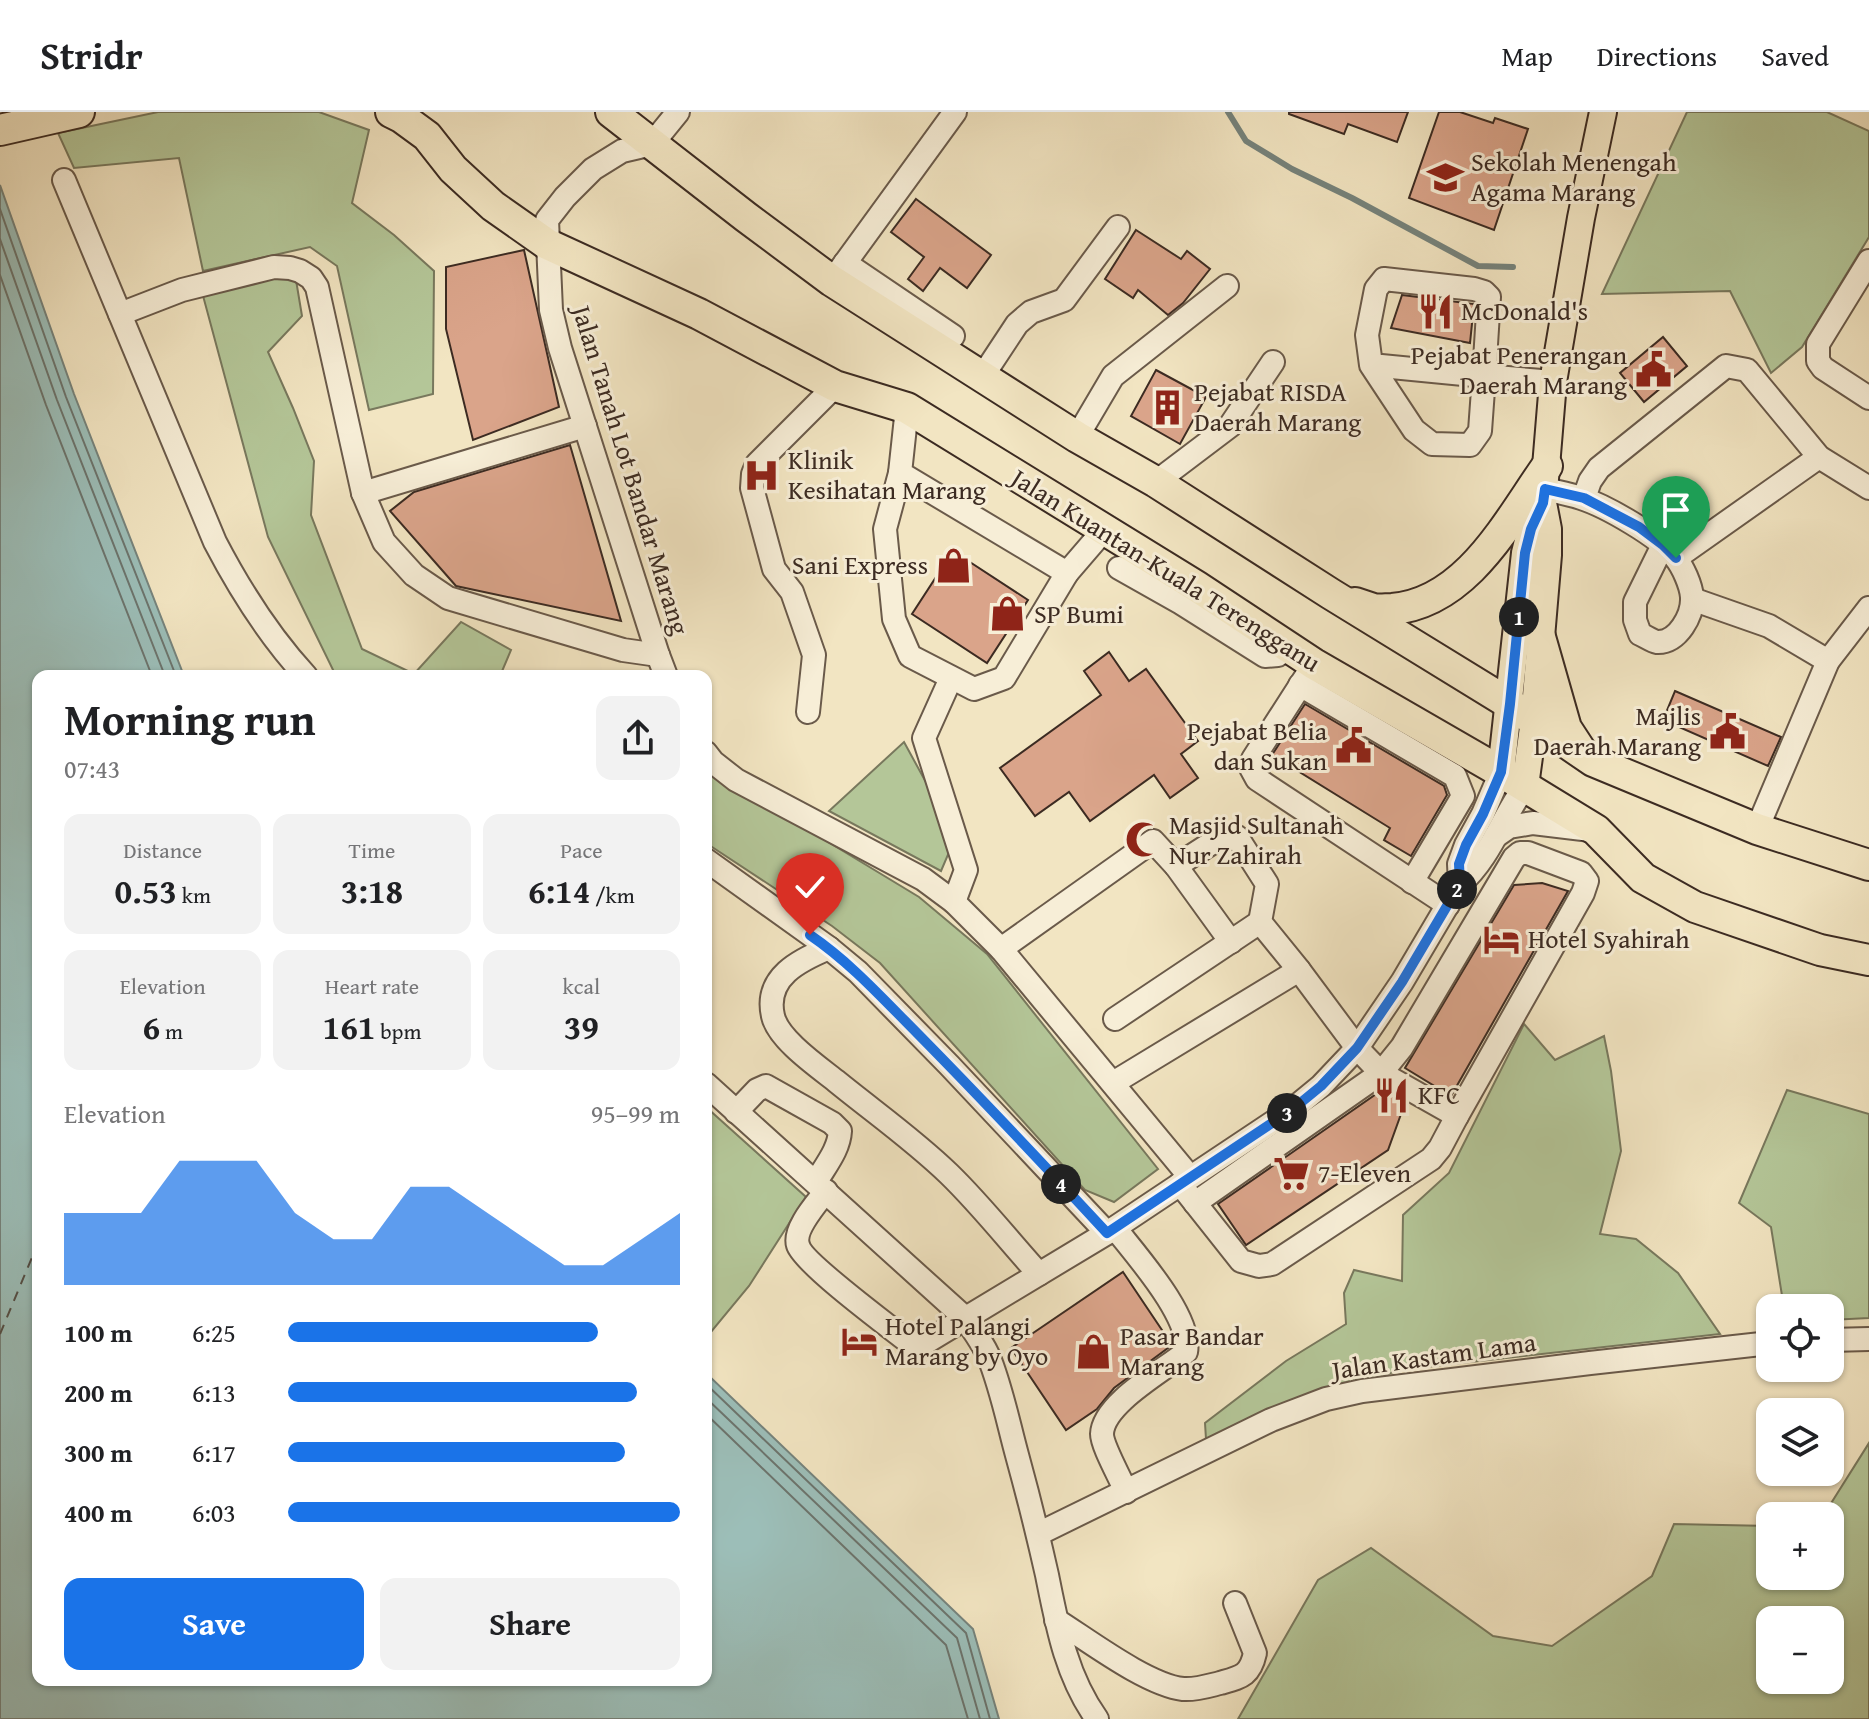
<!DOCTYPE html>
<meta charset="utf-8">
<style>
body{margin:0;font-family:"Gentium Book Plus",serif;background:#f2f2f2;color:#202124;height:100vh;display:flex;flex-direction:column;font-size:30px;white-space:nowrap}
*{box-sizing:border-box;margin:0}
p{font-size:26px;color:#757577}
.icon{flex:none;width:44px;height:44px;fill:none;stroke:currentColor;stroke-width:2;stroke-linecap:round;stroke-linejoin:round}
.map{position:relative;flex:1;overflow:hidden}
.sheet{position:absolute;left:32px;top:558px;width:680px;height:1016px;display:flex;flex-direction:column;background:#fff;border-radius:16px;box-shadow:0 2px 6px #0004}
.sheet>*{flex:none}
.tools{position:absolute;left:1756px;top:1182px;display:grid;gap:16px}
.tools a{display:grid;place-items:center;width:88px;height:88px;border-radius:16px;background:#fff;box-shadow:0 2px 6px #0004;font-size:40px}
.pin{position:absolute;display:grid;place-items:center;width:68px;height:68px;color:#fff;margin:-82px -34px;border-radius:50% 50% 50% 0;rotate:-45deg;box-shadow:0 0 8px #0007}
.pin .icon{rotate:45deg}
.km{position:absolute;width:40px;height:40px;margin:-20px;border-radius:50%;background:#222;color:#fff;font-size:22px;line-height:40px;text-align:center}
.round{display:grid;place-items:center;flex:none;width:84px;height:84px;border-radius:16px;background:#f2f2f2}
.overview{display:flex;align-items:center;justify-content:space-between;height:136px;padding:0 32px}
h1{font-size:44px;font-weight:700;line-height:60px}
.figures{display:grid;grid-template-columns:repeat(3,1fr);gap:12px;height:136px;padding:8px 32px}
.figures div{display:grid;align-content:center;border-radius:16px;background:#f2f2f2;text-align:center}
.figures b{font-size:34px;font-weight:700}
.figures small{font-size:22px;font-weight:400}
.figures p{font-size:22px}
.chart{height:224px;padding:16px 32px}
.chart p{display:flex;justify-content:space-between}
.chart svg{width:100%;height:144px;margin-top:8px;fill:#1a73e8;opacity:.7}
.button{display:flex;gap:16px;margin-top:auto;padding:16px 32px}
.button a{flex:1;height:92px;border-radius:16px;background:#1a73e8;color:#fff;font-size:32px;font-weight:700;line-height:92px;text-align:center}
.button a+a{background:#f2f2f2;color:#202124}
ul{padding:0 32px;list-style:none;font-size:26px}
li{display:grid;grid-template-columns:128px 96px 1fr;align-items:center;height:60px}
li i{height:20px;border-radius:10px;background:#1a73e8}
header{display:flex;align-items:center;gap:48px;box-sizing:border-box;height:112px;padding:0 40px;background:#fff;border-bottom:2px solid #e0e0e0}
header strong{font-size:38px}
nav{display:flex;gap:44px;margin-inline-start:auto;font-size:28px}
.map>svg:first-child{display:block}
.green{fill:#b4c698;stroke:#78785d;stroke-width:2;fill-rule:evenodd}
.water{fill:#9cbeb8;stroke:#76837c;stroke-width:2}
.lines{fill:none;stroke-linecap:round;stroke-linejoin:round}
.shore{stroke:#6c746d;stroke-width:2}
.stream{stroke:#76837c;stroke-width:6}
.ferry{stroke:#545048;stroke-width:2;stroke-dasharray:10 8;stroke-linecap:butt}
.building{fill:#daa48a;stroke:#3c2b22;stroke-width:2}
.minor-casing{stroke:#6a5a4a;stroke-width:26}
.major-casing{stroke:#3c2b22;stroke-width:30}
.highway-casing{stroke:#3c2b22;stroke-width:34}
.minor{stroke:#f7eed7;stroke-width:22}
.major{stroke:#f2e5c2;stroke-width:26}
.highway{stroke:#f2e5c2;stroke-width:30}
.route-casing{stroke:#fff;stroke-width:16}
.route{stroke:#1a73e8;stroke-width:10}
.labels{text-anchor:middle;stroke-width:6;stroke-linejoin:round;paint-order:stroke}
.poi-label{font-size:26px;fill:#3c2b22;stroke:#f7eed7;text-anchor:start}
.street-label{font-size:26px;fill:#3c2b22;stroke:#f7eed7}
</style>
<header>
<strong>Stridr</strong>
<nav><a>Map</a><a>Directions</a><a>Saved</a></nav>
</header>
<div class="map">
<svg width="1869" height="1607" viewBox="0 0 1869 1607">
<rect width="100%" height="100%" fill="#f2e5c2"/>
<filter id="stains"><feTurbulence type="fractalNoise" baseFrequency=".0025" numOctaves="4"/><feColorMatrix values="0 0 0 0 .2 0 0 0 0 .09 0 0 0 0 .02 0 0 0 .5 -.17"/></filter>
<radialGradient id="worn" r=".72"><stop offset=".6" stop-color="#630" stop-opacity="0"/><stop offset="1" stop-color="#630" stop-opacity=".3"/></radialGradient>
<g class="green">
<path d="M158,0H319L369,18L352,91L394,123L434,159L433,282L369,298L337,154L310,135L203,159L179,46L74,56L58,21Z"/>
<path d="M1687,0H1827L1869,19V125L1802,235L1771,261L1730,179L1602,182Z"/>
<path d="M258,164L296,168L302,204L268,240L293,296L314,349L311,403L362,537L414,562L461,510L511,538L500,564H336L268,425L202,180Z"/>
<path d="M904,630L940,696L950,738L941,759L829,699Z"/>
<path d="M711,659L919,785L987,842L1158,1057L1114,1090L1085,1078L880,851L832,814L706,731V666Z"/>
<path d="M1524,912L1555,948L1604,924L1611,959L1621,1039L1600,1122L1636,1127L1678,1161L1720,1222L1399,1258L1206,1327L1205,1311L1286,1249L1346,1212L1344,1181L1354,1158L1402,1169L1403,1103L1449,1061Z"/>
<path d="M1787,978L1869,1002V1206L1830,1208V1196H1784L1771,1115L1739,1091Z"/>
<path d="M706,995L806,1085L749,1174L706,1226Z"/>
<path d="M1869,1331V1607H1238L1318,1468L1371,1436L1493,1524L1552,1534L1652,1464L1674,1412L1770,1414V1464H1830V1404H1823ZM1770,1508H1830V1568H1770Z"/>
</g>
<path class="water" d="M0,73L74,282L184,564H38V1568H706V1261L973,1517L999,1607H0Z"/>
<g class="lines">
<g class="shore">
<path d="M0,97L66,285L176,564"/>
<path d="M0,127L57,288L165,564"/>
<path d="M0,163L46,293L152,564"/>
<path d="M706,1272L966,1521L990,1607"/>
<path d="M706,1286L957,1526L980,1607"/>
<path d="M706,1302L946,1533L968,1607"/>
</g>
<path class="stream" d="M1228,0L1246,29L1292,57L1352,86L1478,154L1513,155"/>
<path class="ferry" d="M0,1222L38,1131"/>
</g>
<g class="building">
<path d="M1289,0H1408L1397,30L1348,12L1344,22L1289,2Z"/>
<path d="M1439,0H1460L1493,11L1495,6L1528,17L1494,118L1409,86Z"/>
<path d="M916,87L991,143L967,176L940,156L923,179L908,167L924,145L891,120Z"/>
<path d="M1136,118L1181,147L1187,139L1210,157L1183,191L1168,203L1138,178L1133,186L1105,167Z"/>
<path d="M524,138L559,295L473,328L446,217V155Z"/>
<path d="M1402,183L1474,192L1470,231L1391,216Z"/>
<path d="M1663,225L1687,254L1644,290L1620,261Z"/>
<path d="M1156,258L1206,285L1180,332L1131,304Z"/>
<path d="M570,333L621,509L456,474L390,399L414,380Z"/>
<path d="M953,439L1028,488L987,551L912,502Z"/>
<path d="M1109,540L1129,569L1146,557L1198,629L1181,642L1198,666L1170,686L1154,663L1090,709L1069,680L1035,704L1000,656L1101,583L1084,559Z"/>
<path d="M1675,579L1781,625L1768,654L1663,608Z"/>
<path d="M1305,592L1444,674L1447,683L1411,744L1384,728L1390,716L1272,643Z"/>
<path d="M1542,771L1568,779L1451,984L1405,956L1514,773Z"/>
<path d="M1382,978L1405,991L1388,1038L1246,1133L1218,1092Z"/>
<path d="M1123,1160L1172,1233L1114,1276L1097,1297L1066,1318L1011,1236Z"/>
</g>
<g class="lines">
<defs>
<g id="minor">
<path d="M64,68L215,430C240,478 269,524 306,564"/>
<path d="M1869,149L1818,232V249L1823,256L1869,286"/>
<path d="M845,151L953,224"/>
<path d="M832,169L955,0"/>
<path d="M120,202L182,178L274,155L290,156L300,159L311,166L317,175L363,381L384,430L414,463L448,486L623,538L658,543"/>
<path d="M1371,253L1484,264L1480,319L1470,333L1432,332L1414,318L1371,253L1367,223L1376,177L1384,167L1474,177L1484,180L1489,185L1484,264L1553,270"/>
<path d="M982,265L1017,212L1031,200L1064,188L1118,115"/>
<path d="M907,296L900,361L1067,461"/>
<path d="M1077,325L1113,264L1227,174"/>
<path d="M900,361L885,417L894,507L910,544L974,577L1004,566L1067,461L1104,418"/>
<path d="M1156,370L1230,314L1273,250"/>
<path d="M1545,377C1557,380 1569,382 1581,386C1606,394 1660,425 1675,445C1683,455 1691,473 1692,485C1693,503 1678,531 1657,530C1652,529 1645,524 1640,522L1635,508V490L1663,433"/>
<path d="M363,381L585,314"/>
<path d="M1584,386L1590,369L1599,356L1726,254L1747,258L1819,345L1869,376"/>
<path d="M1676,446L1819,345"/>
<path d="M1119,456L1181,491L1265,544L1278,543L1287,535"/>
<path d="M1692,487L1769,514L1828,549"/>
<path d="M1314,552L1253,647L1251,656L1257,667L1448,793"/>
<path d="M666,564L658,543L560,236L551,198L547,108L565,85L593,57L622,39L652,32L678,0"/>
<path d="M951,566L924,626L966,758L954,790"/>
<path d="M1300,573L1455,664L1463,684L1412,770"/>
<path d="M808,600L814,543L792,480L774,457L752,376L753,362L757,352L835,274"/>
<path d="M706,641L713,650L736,668L923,767L954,790L1001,837L1190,1065"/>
<path d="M1757,717L1828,549L1869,496"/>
<path d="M1496,724L1509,715L1533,711L1591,718"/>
<path d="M706,748L829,836L858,860L949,953L1107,1121"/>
<path d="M1176,754L1231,830"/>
<path d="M1460,772L1459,752L1466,733L1483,702L1501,660"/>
<path d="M829,836C800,848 764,865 773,904C778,927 817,954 836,969C874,1000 914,1028 949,1062C981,1093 1009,1129 1039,1162"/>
<path d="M1001,837L1153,729L1176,754L1221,725H1237L1267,772L1260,810L1299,858"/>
<path d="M1115,907L1260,810"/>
<path d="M1113,971L1299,858L1357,936L1381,961L1402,935L1514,746L1520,741H1528L1581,761L1587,769L1583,781L1457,1004L1440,1036L1431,1047L1272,1152L1259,1154L1241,1149L1180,1072"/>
<path d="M706,972L965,1206C973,1218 982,1230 988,1243C1001,1274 1008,1310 1017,1343C1028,1383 1038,1423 1047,1463C1057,1513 1066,1564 1097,1607"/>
<path d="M736,1000L757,978L766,974L832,1011L840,1019C839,1038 825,1054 816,1070"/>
<path d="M826,1079C817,1091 793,1117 798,1133C802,1150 891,1216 910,1231L917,1233L923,1232L1107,1121L1293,997L1321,974L1357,936L1402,870L1460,772C1490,746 1502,706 1525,674"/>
<path d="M1195,1091L1381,961L1457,1004"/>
<path d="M1115,1116C1135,1142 1193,1206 1186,1240C1165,1258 1103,1291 1102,1322C1102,1334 1121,1367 1126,1380"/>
<path d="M1830,1228L1869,1227"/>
<path d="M1038,1422L1271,1308L1326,1287L1362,1279L1590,1251L1770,1231"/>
<path d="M1056,1508C1088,1528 1147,1573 1183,1577C1196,1578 1208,1574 1220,1571C1241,1565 1250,1564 1255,1541L1235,1491"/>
</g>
<g id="major">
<path d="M1501,660L1525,441L1531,417L1543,392"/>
<path d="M1525,674L1534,608L1548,443V417L1543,391L1553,270L1581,106L1603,0"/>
</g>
<g id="highway">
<path d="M391,0L401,5L427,24L453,57L493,94L547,132L699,202L835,274L907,296L1196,474L1314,552L1501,660L1596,718L1643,766L1695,795L1820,838L1869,848"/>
<path d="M611,0L746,105L832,169L1077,325L1156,370L1331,482L1510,592L1593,649L1757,717L1869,753"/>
<path d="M0,18L79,0"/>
<path d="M1355,491C1361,493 1367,495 1373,497C1379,498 1386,497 1392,497C1467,491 1508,409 1547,354"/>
<path d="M1540,525L1566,616L1581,639"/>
</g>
</defs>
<use href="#minor" class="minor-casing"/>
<use href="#major" class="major-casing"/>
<use href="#highway" class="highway-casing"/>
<use href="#minor" class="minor"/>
<use href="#major" class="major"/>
<use href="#highway" class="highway"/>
</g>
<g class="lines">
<defs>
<path id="route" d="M810,823C851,851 883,887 918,922C982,987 1045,1054 1107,1121L1293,997L1321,974L1357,936L1402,870L1460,772L1459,752L1466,733L1483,702L1501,660L1510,592L1525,441L1531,417L1543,391L1545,377L1584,386L1639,415L1663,433L1676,446"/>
</defs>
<use href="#route" class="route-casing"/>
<use href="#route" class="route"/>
</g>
<defs>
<symbol id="school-bare" viewBox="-9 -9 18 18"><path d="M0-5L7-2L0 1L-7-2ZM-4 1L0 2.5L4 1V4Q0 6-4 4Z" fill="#8f2418" stroke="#f7eed7" stroke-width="2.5" paint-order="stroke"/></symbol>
<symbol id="restaurant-bare" viewBox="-9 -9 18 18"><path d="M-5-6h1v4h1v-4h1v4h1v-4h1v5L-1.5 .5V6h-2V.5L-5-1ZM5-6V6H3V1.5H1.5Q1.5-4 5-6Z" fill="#8f2418" stroke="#f7eed7" stroke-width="2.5" paint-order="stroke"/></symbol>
<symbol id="civic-bare" viewBox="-9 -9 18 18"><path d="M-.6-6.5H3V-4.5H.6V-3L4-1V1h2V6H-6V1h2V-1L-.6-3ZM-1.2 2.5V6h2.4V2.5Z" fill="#8f2418" stroke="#f7eed7" stroke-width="2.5" paint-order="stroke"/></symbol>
<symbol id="building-bare" viewBox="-9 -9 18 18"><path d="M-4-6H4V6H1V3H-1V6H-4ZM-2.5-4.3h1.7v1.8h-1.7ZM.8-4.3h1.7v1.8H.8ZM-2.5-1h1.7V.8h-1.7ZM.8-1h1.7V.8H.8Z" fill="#8f2418" stroke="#f7eed7" stroke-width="2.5" paint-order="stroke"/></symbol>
<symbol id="hospital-bare" viewBox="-9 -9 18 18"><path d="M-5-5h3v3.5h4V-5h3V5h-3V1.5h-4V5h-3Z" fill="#8f2418" stroke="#f7eed7" stroke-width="2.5" paint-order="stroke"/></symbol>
<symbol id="shop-bare" viewBox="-9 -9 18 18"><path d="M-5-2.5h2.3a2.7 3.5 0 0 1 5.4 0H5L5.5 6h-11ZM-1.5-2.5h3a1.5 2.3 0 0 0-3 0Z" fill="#8f2418" stroke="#f7eed7" stroke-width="2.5" paint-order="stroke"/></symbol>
<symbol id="mosque-bare" viewBox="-9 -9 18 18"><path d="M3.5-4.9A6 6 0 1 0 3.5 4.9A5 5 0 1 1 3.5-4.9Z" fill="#8f2418" stroke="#f7eed7" stroke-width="2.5" paint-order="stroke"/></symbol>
<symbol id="hotel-bare" viewBox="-9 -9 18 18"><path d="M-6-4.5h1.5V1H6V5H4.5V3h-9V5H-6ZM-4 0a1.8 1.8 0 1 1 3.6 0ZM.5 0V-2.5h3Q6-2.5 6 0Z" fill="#8f2418" stroke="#f7eed7" stroke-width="2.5" paint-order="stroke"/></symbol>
<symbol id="supermarket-bare" viewBox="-9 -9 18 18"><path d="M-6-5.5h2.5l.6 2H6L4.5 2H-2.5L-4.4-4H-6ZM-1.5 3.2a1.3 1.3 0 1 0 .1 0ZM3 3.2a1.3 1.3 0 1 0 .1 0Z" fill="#8f2418" stroke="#f7eed7" stroke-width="2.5" paint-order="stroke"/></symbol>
</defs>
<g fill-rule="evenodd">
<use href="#school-bare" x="1420" y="40" width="51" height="51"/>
<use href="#restaurant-bare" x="1410" y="174" width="51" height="51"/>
<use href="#civic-bare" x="1628" y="232" width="51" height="51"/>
<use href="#building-bare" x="1142" y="270" width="51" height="51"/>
<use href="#hospital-bare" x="736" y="338" width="51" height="51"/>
<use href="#shop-bare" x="928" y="428" width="51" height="51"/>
<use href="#shop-bare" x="982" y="476" width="51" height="51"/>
<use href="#civic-bare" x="1702" y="594" width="51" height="51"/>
<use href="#civic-bare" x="1328" y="608" width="51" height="51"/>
<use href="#mosque-bare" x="1118" y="702" width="51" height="51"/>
<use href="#hotel-bare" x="1476" y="802" width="51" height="51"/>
<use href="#restaurant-bare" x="1366" y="958" width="51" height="51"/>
<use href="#supermarket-bare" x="1266" y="1036" width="51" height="51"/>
<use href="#hotel-bare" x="834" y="1204" width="51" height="51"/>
<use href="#shop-bare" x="1068" y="1214" width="51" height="51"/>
</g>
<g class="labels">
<g class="poi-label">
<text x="1471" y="59">Sekolah Menengah<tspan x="1471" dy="30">Agama Marang</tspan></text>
<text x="1461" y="208">McDonald's</text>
<text x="1627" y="252" text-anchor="end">Pejabat Penerangan<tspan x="1627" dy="30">Daerah Marang</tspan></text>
<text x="1194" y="289">Pejabat RISDA<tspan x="1194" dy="30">Daerah Marang</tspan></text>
<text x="788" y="357">Klinik<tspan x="788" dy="30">Kesihatan Marang</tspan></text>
<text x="928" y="462" text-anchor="end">Sani Express</text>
<text x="1034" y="511">SP Bumi</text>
<text x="1701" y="613" text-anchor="end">Majlis<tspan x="1701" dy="30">Daerah Marang</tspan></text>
<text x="1327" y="628" text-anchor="end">Pejabat Belia<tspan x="1327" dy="30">dan Sukan</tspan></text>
<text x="1169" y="722">Masjid Sultanah<tspan x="1169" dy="30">Nur Zahirah</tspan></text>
<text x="1528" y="836">Hotel Syahirah</text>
<text x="1418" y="992">KFC</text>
<text x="1318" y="1070">7-Eleven</text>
<text x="885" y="1223">Hotel Palangi<tspan x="885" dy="30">Marang by Oyo</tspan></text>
<text x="1120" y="1233">Pasar Bandar<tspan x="1120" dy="30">Marang</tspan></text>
</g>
<g class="street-label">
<text transform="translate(631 358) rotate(73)" y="9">Jalan Tanah Lot Bandar Marang</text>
<text transform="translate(1166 458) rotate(32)" y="9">Jalan Kuantan-Kuala Terengganu</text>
<text transform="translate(1434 1244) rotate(-8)" y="9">Jalan Kastam Lama</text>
</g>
</g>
<rect width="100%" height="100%" filter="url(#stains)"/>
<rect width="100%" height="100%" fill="url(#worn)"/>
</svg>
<div class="tools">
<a><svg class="icon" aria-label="locate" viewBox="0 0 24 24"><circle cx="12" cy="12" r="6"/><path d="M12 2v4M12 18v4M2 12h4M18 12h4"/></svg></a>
<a><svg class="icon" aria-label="layers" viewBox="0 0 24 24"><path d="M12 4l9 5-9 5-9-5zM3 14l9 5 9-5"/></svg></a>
<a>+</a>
<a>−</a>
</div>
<div class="pin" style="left:1676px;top:446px;background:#1e9e55"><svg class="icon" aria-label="arrive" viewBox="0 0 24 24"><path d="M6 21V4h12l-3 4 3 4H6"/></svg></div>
<div class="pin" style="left:810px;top:823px;background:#d93025"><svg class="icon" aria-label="check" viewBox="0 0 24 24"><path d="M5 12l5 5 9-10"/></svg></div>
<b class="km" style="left:1519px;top:505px">1</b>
<b class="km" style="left:1457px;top:777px">2</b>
<b class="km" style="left:1287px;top:1001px">3</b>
<b class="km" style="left:1061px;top:1072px">4</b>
<section class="sheet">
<div class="overview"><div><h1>Morning run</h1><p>07:43</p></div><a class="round"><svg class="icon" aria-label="share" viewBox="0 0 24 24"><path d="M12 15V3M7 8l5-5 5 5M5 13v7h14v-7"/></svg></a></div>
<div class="figures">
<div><p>Distance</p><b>0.53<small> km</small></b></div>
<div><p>Time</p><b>3:18</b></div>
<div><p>Pace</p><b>6:14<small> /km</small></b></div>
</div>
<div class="figures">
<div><p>Elevation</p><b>6<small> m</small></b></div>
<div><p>Heart rate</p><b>161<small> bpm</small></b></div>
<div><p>kcal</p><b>39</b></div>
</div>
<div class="chart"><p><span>Elevation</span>95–99 m</p>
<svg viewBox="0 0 160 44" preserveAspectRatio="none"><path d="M0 44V22L10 22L20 22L30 6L40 6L50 6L60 22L70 30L80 30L90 14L100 14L110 22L120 30L130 38L140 38L150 30L160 22V44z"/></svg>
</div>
<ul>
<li><b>100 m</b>6:25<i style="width:79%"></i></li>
<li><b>200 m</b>6:13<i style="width:89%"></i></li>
<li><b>300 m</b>6:17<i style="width:86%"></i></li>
<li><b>400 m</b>6:03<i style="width:100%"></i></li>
</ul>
<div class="button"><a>Save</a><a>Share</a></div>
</section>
</div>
